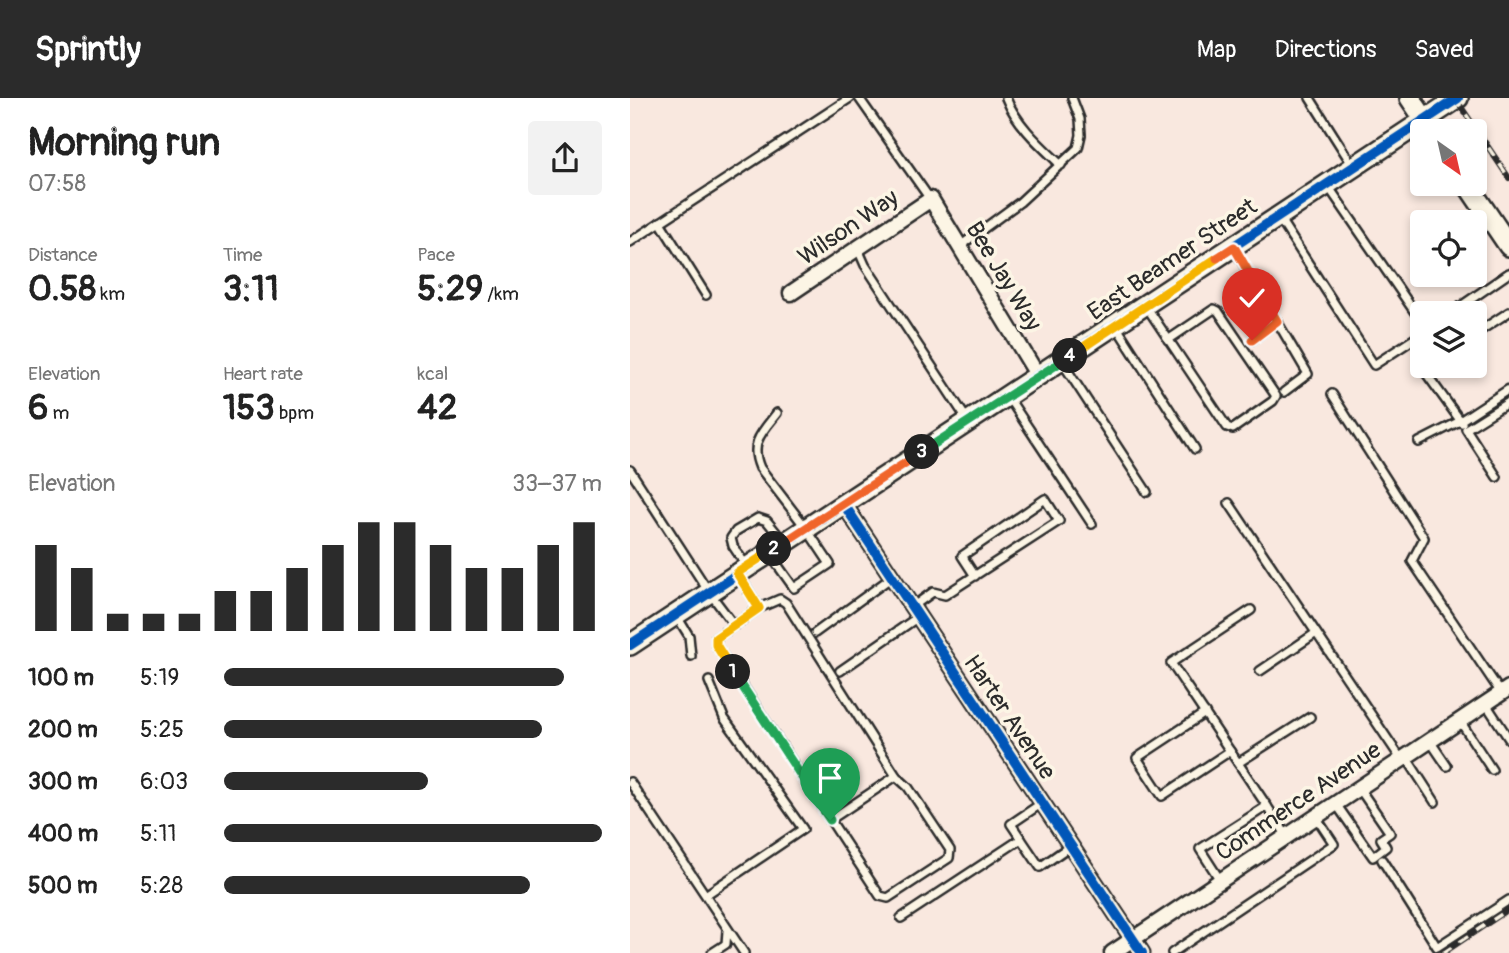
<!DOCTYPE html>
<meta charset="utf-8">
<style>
body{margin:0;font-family:Pangolin,sans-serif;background:#f2f2f2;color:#222;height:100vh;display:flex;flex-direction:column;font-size:26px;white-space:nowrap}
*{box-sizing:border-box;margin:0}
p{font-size:23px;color:#767676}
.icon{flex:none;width:38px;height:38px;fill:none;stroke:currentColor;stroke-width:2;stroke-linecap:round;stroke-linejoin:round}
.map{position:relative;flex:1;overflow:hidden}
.sheet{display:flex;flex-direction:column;background:#fff;width:630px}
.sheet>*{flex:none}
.needle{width:46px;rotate:146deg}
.buttons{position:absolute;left:780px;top:21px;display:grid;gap:14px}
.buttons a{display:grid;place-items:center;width:77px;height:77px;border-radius:7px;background:#fff;box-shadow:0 4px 10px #0003;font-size:35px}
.pin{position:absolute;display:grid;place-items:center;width:60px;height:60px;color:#fff;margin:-72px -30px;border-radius:50% 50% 50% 0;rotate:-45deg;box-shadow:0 0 7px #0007}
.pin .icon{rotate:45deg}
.km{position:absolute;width:35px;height:35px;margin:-18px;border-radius:50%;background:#222;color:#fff;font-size:19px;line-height:35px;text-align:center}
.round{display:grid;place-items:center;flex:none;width:74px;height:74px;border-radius:7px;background:#f2f2f2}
.headline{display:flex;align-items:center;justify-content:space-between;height:119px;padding:0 28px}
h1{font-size:38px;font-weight:700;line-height:52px}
.stats{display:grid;grid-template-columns:repeat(3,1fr);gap:10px;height:119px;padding:7px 28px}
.stats div{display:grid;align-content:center}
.stats b{font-size:35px;font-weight:700}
.stats small{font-size:19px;font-weight:400}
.stats p{font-size:19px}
.chart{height:196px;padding:14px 28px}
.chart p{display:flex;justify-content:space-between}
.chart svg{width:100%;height:126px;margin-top:7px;stroke:#2b2b2b;stroke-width:6}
ul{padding:0 28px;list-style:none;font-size:23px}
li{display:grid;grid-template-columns:112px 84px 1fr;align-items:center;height:52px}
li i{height:18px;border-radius:9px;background:#2b2b2b}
header{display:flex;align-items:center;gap:42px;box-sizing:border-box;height:98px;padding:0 35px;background:#2b2b2b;color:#fff}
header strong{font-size:33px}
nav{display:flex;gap:38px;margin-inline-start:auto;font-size:24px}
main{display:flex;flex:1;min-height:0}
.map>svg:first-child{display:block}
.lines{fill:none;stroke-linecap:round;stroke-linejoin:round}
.lane-casing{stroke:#2b2b2b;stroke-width:12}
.street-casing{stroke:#2b2b2b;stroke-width:19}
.secondary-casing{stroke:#2b2b2b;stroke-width:24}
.lane{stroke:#fcf5e5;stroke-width:7}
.street{stroke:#fcf5e5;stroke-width:14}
.secondary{stroke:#fcf5e5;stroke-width:19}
.rail-casing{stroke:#2b2b2b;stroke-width:6}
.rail{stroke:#fcf5e5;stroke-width:3.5;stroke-dasharray:10;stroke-linecap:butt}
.cycleway-casing{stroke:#fcf5e5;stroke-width:15}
.cycleway{stroke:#0057b8;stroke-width:10}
.split-1-casing{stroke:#fff;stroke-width:14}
.split-2-casing{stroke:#fff;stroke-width:14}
.split-3-casing{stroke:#fff;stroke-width:14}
.split-4-casing{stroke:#fff;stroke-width:14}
.split-5-casing{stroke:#fff;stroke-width:14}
.split-6-casing{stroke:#fff;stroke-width:14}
.split-1{stroke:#22a559;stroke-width:9}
.split-2{stroke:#f5b400;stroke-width:9}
.split-3{stroke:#f0652b;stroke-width:9}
.split-4{stroke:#22a559;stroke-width:9}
.split-5{stroke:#f5b400;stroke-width:9}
.split-6{stroke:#f0652b;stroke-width:9}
.labels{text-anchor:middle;stroke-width:7;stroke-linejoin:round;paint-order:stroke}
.street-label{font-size:24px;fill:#2b2b2b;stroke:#fcf5e5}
</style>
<header>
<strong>Sprintly</strong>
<nav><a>Map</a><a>Directions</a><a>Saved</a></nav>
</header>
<main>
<section class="sheet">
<div class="headline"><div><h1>Morning run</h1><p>07:58</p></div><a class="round"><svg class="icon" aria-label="share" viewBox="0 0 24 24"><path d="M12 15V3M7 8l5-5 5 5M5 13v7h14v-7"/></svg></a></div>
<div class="stats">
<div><p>Distance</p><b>0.58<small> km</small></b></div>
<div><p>Time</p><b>3:11</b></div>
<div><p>Pace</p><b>5:29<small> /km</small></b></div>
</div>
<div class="stats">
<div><p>Elevation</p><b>6<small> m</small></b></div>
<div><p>Heart rate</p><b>153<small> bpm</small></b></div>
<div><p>kcal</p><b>42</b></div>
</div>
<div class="chart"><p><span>Elevation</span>33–37 m</p>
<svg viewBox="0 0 160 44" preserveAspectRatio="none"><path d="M5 44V14M15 44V22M25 44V38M35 44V38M45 44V38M55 44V30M65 44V30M75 44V22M85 44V14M95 44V6M105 44V6M115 44V14M125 44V22M135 44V22M145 44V14M155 44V6"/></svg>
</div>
<ul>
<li><b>100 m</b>5:19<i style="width:90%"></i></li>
<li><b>200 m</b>5:25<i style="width:84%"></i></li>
<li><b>300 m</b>6:03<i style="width:54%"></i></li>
<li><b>400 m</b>5:11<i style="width:100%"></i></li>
<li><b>500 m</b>5:28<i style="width:81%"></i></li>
</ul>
</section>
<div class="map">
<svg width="879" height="855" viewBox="0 0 879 855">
<rect width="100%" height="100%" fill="#f9e8df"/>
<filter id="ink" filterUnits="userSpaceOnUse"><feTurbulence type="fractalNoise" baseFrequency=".0143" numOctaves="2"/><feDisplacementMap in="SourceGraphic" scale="14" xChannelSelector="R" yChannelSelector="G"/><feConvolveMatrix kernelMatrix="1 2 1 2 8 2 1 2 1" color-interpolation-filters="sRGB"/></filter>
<g filter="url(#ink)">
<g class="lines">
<defs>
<g id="lane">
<path d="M229,0L300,101"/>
<path d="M376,0C387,27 410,47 431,67"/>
<path d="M680,0L723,68"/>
<path d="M698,88L793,226"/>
<path d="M649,120L744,267L793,235"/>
<path d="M30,124L76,197"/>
<path d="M0,144L220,0"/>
<path d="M330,148L390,104L448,50L451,37L450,21L442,0"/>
<path d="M604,150L678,276L654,294"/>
<path d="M228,151L235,167L338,323"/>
<path d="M516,208L597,329L603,331L643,303L646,298L588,213L584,211L538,242"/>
<path d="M821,215L879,175"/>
<path d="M486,228L565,351"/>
<path d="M845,236L879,214"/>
<path d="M622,242L647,223"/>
<path d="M432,264L517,394"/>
<path d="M798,268L793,271L832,325"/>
<path d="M702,296L794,440L782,463L871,595"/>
<path d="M378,299L462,426"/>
<path d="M789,344L830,323L879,291"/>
<path d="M0,372L79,494L104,527"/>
<path d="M867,379L836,331L879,304"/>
<path d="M599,405L771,661"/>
<path d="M139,455L164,490L200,466L176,430L130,370C119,345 132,334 147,315"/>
<path d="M117,469L103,448L101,440L106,433L128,420L137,423L154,444"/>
<path d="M108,476L129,510L150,501L156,505L266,678L278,689L320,752L319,760L258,800L250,798L86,547V540L129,510"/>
<path d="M282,509L303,494L315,497L429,423L415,401L332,458L345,478"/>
<path d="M621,512L541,565L657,738"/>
<path d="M46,517L59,538L61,558"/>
<path d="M185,535L262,479"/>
<path d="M210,573L288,519"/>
<path d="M630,573L686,535"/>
<path d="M856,606L879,641"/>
<path d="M575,615L507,660L532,698L600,653"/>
<path d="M830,623L862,672"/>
<path d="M800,643L817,668"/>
<path d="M776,659L805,704"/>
<path d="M608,665L680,619"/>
<path d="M0,684L114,855"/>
<path d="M412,705L381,726L410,769L440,748"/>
<path d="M706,706L743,759L756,749L751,741L760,735L729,690"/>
<path d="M200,722L266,678"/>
<path d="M752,762L807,849L879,802"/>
<path d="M590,782L570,751L637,708"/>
<path d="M77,796L173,731L94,620L79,583"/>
<path d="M271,820L391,741"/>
<path d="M82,855L96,846L97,833"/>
<path d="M542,855L704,746L686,719"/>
</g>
<g id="street">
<path d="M161,195L301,101L408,278"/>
<path d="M213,405L512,855"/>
<path d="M482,855L879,590"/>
</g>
<g id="secondary">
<path d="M780,0L801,31"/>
<path d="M837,86L879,148"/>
<path d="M0,547L828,0"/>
</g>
</defs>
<use href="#lane" class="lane-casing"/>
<use href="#street" class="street-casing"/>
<use href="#secondary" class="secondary-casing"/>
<use href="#lane" class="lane"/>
<use href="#street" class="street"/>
<use href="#secondary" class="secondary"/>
<defs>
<g id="rail">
<path d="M825,0L879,80"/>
<path d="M813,855L879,811"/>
</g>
</defs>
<use href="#rail" class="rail-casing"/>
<use href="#rail" class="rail"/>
<defs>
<g id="cycleway">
<path d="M213,405L512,855"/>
<path d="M0,547L828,0"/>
</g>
</defs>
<use href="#cycleway" class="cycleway-casing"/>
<use href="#cycleway" class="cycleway"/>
</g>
</g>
<g class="lines" filter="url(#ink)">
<defs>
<path id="split-1" d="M103,574L200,722"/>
<path id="split-2" d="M103,574L86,547V540L129,510L107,475L144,451"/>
<path id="split-3" d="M144,451L292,354"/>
<path id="split-4" d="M292,354L440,258"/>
<path id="split-5" d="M440,258L587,160"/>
<path id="split-6" d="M587,160L604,149L647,223L622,242"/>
</defs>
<use href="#split-1" class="split-1-casing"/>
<use href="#split-2" class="split-2-casing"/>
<use href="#split-3" class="split-3-casing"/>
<use href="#split-4" class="split-4-casing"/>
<use href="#split-5" class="split-5-casing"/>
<use href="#split-6" class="split-6-casing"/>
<use href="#split-1" class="split-1"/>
<use href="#split-2" class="split-2"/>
<use href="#split-3" class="split-3"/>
<use href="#split-4" class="split-4"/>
<use href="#split-5" class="split-5"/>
<use href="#split-6" class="split-6"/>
</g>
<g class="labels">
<g class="street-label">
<text transform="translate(218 129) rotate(-34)" y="8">Wilson Way</text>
<text transform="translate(542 161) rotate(-34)" y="8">East Beamer Street</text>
<text transform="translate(374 178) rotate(59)" y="8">Bee Jay Way</text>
<text transform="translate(380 619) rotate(56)" y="8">Harter Avenue</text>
<text transform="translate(668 703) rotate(-34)" y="8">Commerce Avenue</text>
</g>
</g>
</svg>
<div class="buttons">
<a><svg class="needle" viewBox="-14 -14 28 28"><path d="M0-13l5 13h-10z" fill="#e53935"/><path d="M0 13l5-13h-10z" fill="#767676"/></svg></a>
<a><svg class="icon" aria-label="locate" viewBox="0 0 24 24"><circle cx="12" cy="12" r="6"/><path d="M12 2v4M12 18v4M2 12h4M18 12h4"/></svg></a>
<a><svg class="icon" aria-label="layers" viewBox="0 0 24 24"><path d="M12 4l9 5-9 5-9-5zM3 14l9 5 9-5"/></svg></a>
</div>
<div class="pin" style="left:200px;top:722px;background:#1e9e55"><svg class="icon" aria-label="arrive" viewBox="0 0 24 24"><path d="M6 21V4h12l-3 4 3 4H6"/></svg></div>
<div class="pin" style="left:622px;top:242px;background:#d93025"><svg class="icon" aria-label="check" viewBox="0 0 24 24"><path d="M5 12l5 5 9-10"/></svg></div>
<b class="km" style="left:103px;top:574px">1</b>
<b class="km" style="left:144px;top:451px">2</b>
<b class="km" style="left:292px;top:354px">3</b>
<b class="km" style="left:440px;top:258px">4</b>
</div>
</main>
